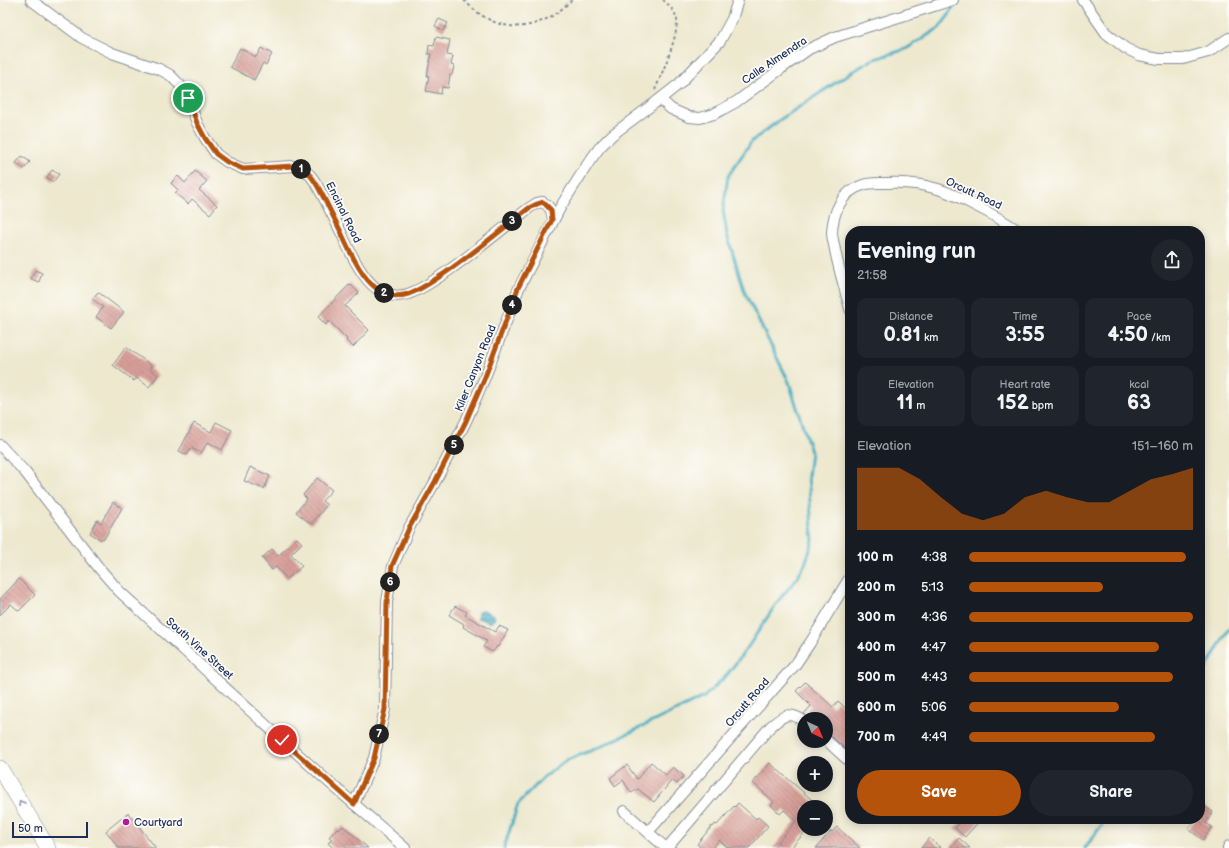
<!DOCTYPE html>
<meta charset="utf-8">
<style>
body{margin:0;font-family:"Balsamiq Sans",sans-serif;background:#20242c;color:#f1f3f6;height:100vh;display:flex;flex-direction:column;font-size:15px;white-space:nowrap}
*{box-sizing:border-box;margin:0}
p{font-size:13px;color:#9ea1a6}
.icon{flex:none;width:22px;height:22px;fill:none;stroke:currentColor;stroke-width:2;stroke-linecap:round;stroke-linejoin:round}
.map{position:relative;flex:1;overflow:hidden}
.sheet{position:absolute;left:845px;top:226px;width:360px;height:598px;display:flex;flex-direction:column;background:#171b24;border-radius:16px;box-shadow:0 2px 10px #0003}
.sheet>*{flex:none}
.needle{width:26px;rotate:136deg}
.controls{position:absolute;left:797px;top:712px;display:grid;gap:8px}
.controls a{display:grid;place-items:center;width:36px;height:36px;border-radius:50%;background:#171b24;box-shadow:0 2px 10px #0003;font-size:20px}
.scale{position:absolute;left:12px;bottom:10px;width:76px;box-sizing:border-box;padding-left:4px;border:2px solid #1b2f5e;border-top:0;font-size:11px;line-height:14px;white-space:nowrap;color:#1b2f5e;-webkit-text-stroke:3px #fdfcf7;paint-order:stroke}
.pin{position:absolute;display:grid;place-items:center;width:34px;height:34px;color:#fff;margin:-17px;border:2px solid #fff;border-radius:50%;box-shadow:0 1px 4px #0007}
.km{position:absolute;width:20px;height:20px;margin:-10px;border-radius:50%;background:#222;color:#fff;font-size:11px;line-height:20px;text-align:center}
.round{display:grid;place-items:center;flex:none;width:42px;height:42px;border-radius:21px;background:#20242c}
.head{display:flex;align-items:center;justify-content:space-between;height:68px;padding:0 12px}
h1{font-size:22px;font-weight:800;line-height:30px}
.metrics{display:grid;grid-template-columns:repeat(3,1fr);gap:6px;height:68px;padding:4px 12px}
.metrics div{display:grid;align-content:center;border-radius:10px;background:#20242c;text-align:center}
.metrics b{font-size:20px;font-weight:800}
.metrics small{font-size:11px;font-weight:400}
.metrics p{font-size:11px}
.chart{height:112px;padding:8px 12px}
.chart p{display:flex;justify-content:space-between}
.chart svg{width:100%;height:72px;margin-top:4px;fill:#b45309;opacity:.7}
.cta{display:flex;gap:8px;margin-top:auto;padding:8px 12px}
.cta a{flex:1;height:46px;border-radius:24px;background:#b45309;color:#fff;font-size:16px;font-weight:800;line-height:46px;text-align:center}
.cta a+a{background:#20242c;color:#f1f3f6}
ul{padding:0 12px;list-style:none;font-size:13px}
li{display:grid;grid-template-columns:64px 48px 1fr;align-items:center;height:30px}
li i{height:10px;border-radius:5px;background:#b45309}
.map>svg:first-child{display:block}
.water{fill:url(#water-rules);stroke:#2e6e90}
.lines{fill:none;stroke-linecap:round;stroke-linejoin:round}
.stream{stroke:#42acc1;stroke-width:3}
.building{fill:url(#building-back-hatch)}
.minor-casing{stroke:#848c96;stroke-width:12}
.highway-casing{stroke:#848c96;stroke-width:16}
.path{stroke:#848c96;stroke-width:2;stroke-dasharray:3 3;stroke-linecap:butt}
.minor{stroke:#fff;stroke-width:10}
.highway{stroke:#fff;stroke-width:15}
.oneway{stroke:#8d97ae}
.route-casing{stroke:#fff;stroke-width:8}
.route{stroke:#b45309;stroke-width:5}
.poi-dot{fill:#b5179e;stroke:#fdfcf7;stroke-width:1.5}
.labels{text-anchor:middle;stroke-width:3.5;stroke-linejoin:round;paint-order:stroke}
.street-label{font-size:11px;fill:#1b2f5e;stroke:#fdfcf7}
.poi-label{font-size:11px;fill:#1b2f5e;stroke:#fdfcf7;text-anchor:start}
</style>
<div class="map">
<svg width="1229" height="848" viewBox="0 0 1229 848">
<defs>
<pattern id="water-rules" width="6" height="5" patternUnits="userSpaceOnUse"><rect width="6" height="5" fill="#42acc1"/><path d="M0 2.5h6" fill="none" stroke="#368ca0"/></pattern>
<pattern id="building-back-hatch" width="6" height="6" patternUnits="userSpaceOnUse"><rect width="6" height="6" fill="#d89f99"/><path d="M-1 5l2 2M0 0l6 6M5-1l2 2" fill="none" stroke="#ae8280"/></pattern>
</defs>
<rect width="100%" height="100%" fill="#fdfcf7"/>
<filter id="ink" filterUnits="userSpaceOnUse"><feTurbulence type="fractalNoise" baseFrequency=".025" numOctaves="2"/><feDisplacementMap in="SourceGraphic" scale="8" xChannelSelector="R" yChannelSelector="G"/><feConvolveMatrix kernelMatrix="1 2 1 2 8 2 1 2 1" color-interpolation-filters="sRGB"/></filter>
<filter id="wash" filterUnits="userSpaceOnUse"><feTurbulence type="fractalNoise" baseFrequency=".012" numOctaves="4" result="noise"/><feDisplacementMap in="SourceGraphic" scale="16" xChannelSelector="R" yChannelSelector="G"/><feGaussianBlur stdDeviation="0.9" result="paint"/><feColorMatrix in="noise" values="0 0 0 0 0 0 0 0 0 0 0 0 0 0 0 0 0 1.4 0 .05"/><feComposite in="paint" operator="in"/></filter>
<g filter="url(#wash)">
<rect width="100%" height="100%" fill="#ede8ce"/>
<path class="water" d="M483,610L494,615L495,619L491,623L477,618L478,612Z"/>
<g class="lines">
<g class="stream">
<path d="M1200,679C1210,663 1218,645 1229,629"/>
<path d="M504,848L518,804L545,776L567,760L600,747L704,697L726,676L748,647L778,601L794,582L805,564L813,541L808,476L811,452L789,382L745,293L727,235L723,210L728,176L752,141L781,119L850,73L872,60L906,49L939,28L949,15L955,2"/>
<path d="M1085,848L1106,819"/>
</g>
</g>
<g id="blocks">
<g class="building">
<path d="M439,19L448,23L443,31L435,26Z"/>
<path d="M436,37L450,40L447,55L453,56L451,65L454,66L452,75H450L448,88L442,87L441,94L426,91L429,76H427L431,54H428L429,45L434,46Z"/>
<path d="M240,48L256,57L261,48L272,54L266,65L263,63L254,80L230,67Z"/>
<path d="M22,156L30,162L24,169L16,163Z"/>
<path d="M52,170L59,174L53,182L47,177Z"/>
<path d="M195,171L207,181L199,190L217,205L210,214L192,199L188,204L175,193L178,190L171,183L178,176L185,183Z"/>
<path d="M35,270L42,273L39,282L31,279Z"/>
<path d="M350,284L359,293L345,306L369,330L353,347L346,341L347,339L329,321L326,325L318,317Z"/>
<path d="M98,292L124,312L111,328L96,317L103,307L92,299Z"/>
<path d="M126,347L152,366L150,369L158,375L149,387L137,378L134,381L113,365Z"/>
<path d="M216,422L232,430L222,450L208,442L201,453L191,448L187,455L179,451L194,423L211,432Z"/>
<path d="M250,467L270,476L264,489L244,481Z"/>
<path d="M317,478L332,490L322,501L327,505L311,524L296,512L307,499L303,495Z"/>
<path d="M113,502L122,508L104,539L102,538L101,540L90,533L97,520L101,523Z"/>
<path d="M297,538L302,543L291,554L302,566L287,579L276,567L272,570L262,558L272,549L278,556Z"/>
<path d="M19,579L35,595L19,611L11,604L0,615V599Z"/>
<path d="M455,606L467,612L465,615L495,632L499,626L508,630L498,647L497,646L493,652L483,647L487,641L484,640V639L463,627L464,624L449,615Z"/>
<path d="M805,682L833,707L838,701L850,712V753L830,735L826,734V719H810L804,714L811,706L796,691Z"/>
<path d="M651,762L666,775L673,767L684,776L677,784L672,780L654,802L638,789L631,793L623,780L615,786L610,778L627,765L637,779Z"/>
<path d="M770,763L820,807H804V829L807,830L791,848H773L796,821L784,810L780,814L771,805L774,802L753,783L760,774Z"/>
<path d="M738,803L756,819L758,817L768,826L749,848H728L719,840L712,848H701L697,844L712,826L713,827L715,824L717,825L734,806L735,807Z"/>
<path d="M1200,803L1213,812L1206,823L1212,827L1203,840L1188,829L1196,819H1200Z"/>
<path d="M128,813L156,848H119L106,831Z"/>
<path d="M963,819H981L965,837L955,828Z"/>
<path d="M343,826L368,848H333L328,843L332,839L329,837L337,828L339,830Z"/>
<path d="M837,827L860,848H816L831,831L832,832Z"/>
<path d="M929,838L941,848H921Z"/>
<path d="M959,838L970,848H950Z"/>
</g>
</g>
</g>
<g filter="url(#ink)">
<use href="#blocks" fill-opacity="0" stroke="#848c96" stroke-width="1"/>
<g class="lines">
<defs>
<g id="minor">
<path d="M31,0L82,38L112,53L159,69L170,75L181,86L188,98L197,123L205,138L216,154L227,162L243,169L293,166C310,167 318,187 325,200C330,210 335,220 340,230C352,256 371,306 408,294C421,290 433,281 445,273C474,253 501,230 529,208L537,203L543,202C551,207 552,212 553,220"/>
<path d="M1083,0L1106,33L1125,48L1139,55L1159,59H1183L1208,52L1229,38"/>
<path d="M660,99L671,109L689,117L700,118L714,114L736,102L782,68L809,49L835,37L953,0"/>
<path d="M850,309C845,289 839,270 835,250C834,244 832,238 832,232C833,212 842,191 863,185C870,182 879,183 887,183C904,182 922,184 938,189C951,193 963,199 974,205C990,213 1004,221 1019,231"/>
<path d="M0,445L25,472L99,568L119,591L323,777L405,848"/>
<path d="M826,740L850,762"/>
<path d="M354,804L374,758L385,709L387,602L393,566L409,528L435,482L466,421L485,377L519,288L561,206L589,162L600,147L612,135L660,99L679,84L720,41L732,19L738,0"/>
<path d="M624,811L666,848"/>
<path d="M648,832L795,665L810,643L850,577"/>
<path d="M667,848L770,727C783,716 788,710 804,721"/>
<path d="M1228,848L1229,846"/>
</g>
<path id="highway" d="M0,768L48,848"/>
</defs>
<use href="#minor" class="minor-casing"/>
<use href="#highway" class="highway-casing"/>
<g class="path">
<path d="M464,0C488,26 518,35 550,17C558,13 565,6 572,0"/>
<path d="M655,90C662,73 678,37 677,20C676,12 669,5 663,0"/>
</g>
<use href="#minor" class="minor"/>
<use href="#highway" class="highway"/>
</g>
<defs><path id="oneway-chevron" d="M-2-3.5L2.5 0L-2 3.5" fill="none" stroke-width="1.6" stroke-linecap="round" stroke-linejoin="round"/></defs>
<use class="oneway" href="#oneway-chevron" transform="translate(21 803) rotate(-121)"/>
</g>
<g class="lines" filter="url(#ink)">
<defs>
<path id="route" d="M188,98L197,123L205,138L216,154L227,162L243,169L293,166C310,167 318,187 325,200C330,210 335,220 340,230C352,256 371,306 408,294C421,290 433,281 445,273C474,253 501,230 529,208L537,204L543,202L551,210L552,220L518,288L485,377L466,421L435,482L409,528L392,566L387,602L385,709L374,758L354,804L282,740"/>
</defs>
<use href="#route" class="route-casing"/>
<use href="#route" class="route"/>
</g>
<circle class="poi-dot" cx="126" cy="822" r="4"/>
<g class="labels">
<g class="street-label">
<text transform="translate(774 60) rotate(-34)" y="4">Calle Almendra</text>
<text transform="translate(974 193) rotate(25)" y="4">Orcutt Road</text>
<text transform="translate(344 212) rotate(64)" y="4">Encinal Road</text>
<text transform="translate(475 368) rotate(-68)" y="4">Kiler Canyon Road</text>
<text transform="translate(200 648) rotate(42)" y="4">South Vine Street</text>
<text transform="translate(747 702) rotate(-49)" y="4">Orcutt Road</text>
</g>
<g class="poi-label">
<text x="134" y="826">Courtyard</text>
</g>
</g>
</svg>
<div class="controls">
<a><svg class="needle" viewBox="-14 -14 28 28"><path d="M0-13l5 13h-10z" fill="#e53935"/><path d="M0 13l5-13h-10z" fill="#9ea1a6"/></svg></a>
<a>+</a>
<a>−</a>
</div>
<div class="scale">50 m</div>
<div class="pin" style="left:188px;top:98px;background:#1e9e55"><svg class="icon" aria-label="arrive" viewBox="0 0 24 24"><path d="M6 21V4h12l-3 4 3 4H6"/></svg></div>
<div class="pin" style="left:282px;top:740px;background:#d93025"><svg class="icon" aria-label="check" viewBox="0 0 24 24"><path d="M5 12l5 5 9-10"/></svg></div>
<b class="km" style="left:301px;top:169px">1</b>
<b class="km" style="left:384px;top:293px">2</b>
<b class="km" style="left:512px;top:221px">3</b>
<b class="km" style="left:512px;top:305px">4</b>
<b class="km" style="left:454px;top:445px">5</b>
<b class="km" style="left:390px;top:582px">6</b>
<b class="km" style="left:379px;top:734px">7</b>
<section class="sheet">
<div class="head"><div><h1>Evening run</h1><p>21:58</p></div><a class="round"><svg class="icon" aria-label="share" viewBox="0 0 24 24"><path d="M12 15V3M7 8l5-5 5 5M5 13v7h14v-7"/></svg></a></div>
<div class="metrics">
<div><p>Distance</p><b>0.81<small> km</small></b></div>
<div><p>Time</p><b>3:55</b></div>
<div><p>Pace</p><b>4:50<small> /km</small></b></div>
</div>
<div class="metrics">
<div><p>Elevation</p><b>11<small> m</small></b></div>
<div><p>Heart rate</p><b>152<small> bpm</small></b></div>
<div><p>kcal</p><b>63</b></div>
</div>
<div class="chart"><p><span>Elevation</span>151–160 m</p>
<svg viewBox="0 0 160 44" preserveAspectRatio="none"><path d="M0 44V6L10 6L20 6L30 13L40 24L50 34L60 38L70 34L80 24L90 20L100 24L110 27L120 27L130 20L140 13L150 10L160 6V44z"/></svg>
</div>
<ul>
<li><b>100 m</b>4:38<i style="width:97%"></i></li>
<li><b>200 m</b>5:13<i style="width:60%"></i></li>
<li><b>300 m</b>4:36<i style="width:100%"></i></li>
<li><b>400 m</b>4:47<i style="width:85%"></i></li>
<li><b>500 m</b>4:43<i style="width:91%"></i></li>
<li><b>600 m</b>5:06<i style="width:67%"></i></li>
<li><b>700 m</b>4:49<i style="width:83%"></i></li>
</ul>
<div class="cta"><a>Save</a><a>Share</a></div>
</section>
</div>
